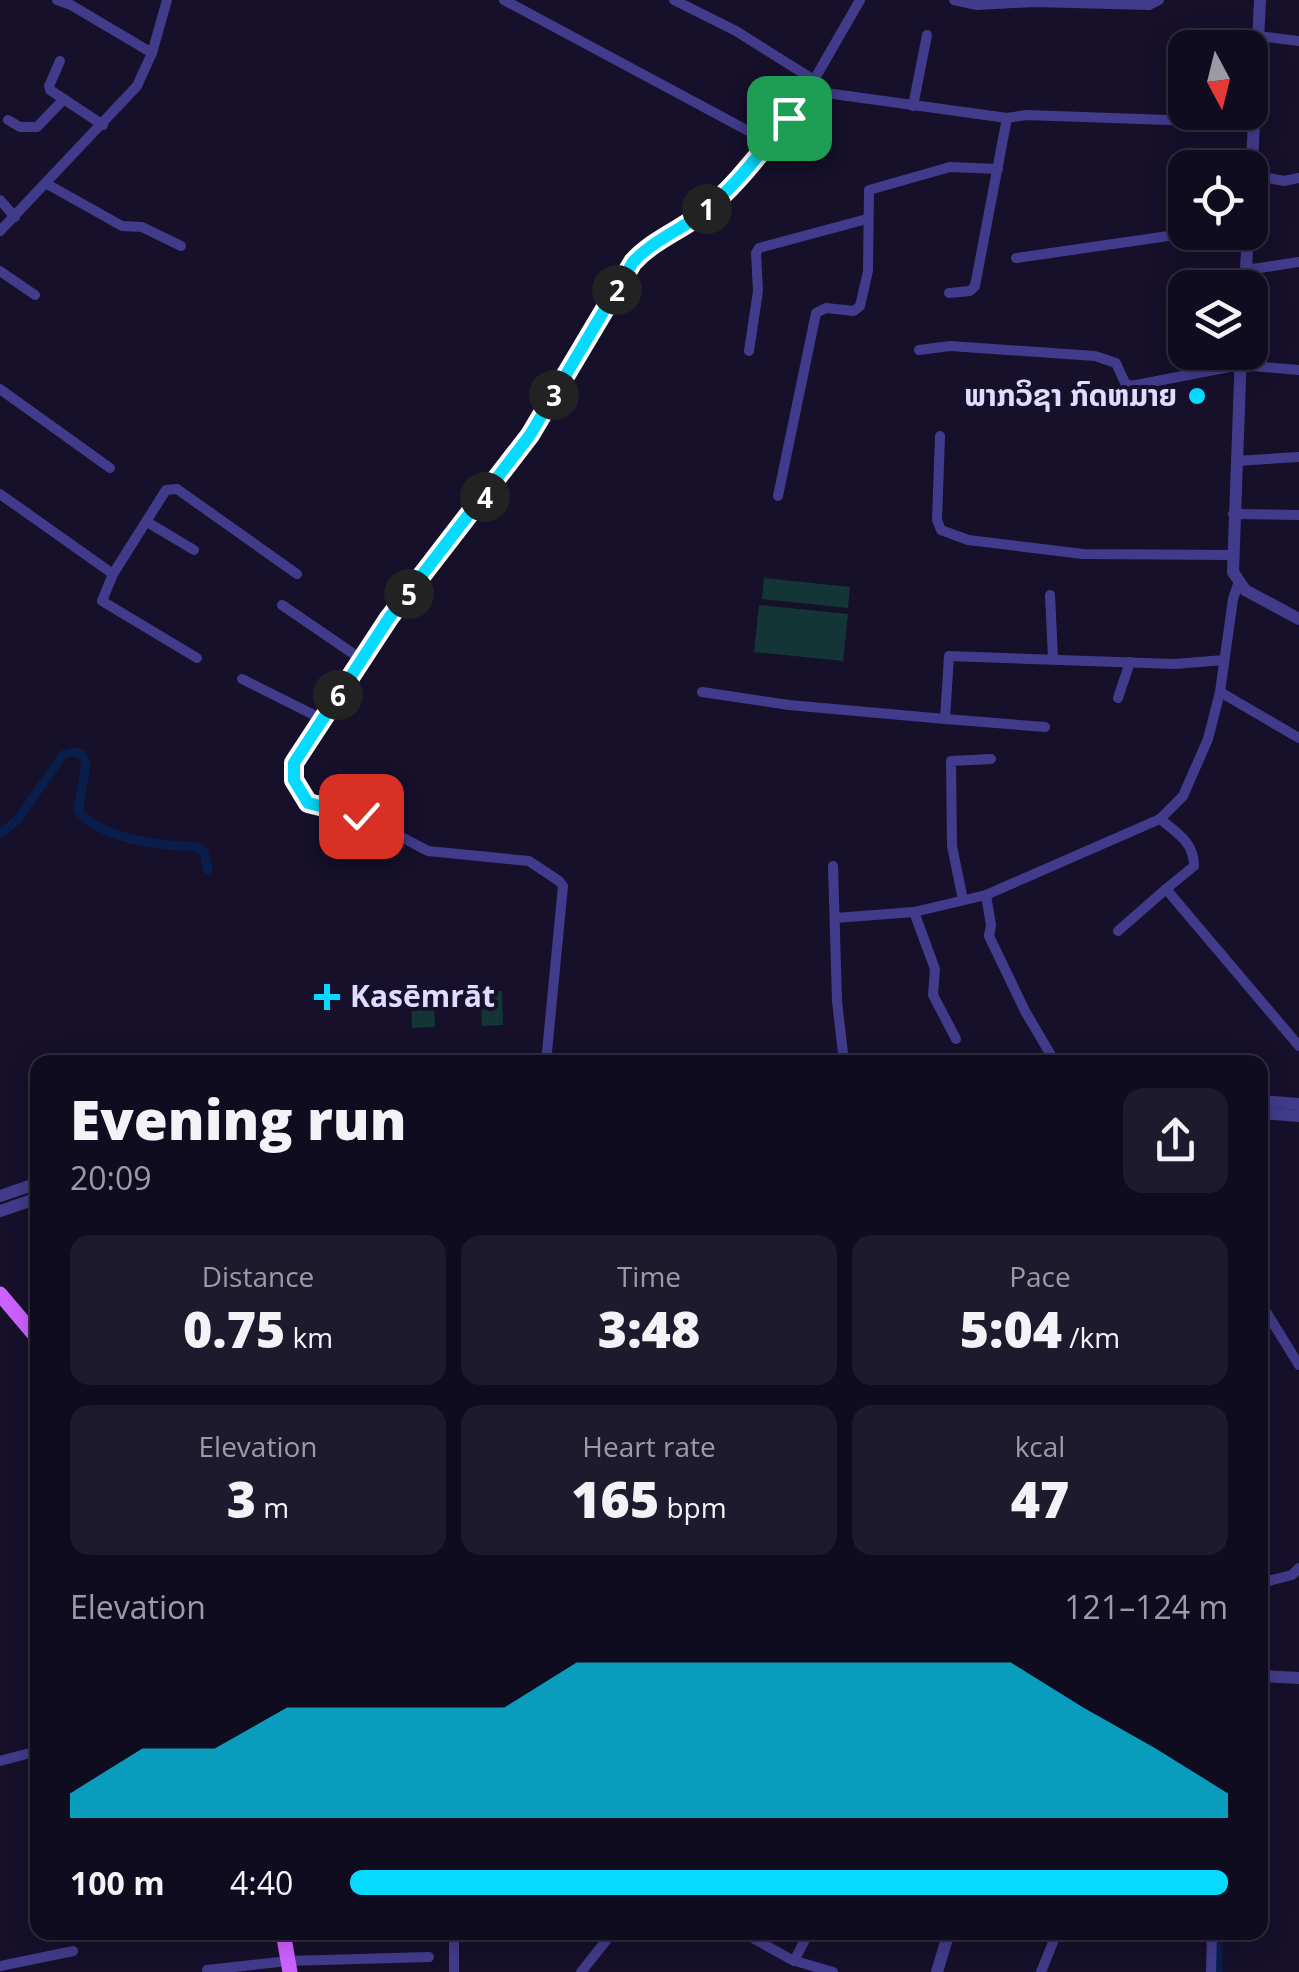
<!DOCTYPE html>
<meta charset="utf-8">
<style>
body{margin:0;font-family:"Open Sans","Noto Sans Lao",sans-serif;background:#1e1a2d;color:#f1f3f6;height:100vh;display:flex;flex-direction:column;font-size:38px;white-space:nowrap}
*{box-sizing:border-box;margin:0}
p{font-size:32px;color:#9c9ba5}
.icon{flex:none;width:55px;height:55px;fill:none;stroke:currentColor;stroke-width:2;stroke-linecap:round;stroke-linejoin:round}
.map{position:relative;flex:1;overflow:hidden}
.side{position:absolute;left:30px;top:1055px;width:1238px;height:885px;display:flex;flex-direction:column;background:#100c20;border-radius:20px;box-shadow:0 5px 25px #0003,0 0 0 2px #302c3e}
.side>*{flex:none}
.needle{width:65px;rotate:173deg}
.controls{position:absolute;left:1168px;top:30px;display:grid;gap:20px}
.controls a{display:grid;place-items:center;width:100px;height:100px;border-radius:20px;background:#100c20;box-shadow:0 5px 25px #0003,0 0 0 2px #302c3e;font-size:50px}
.pin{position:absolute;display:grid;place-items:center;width:85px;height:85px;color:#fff;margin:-42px;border-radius:20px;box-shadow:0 5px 15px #0006}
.km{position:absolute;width:50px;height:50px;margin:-25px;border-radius:50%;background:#222;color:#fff;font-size:28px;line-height:50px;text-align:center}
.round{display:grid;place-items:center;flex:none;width:105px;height:105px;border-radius:20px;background:#1e1a2d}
.summary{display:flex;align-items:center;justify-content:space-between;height:170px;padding:0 40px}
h1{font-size:55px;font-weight:800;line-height:75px}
.metrics{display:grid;grid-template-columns:repeat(3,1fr);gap:15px;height:170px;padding:10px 40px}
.metrics div{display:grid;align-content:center;border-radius:20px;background:#1e1a2d;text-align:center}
.metrics b{font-size:50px;font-weight:800}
.metrics small{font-size:28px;font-weight:400}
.metrics p{font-size:28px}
.chart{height:280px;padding:20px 40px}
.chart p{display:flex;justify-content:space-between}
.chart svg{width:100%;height:180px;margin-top:10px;fill:#07daff;opacity:.7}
ul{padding:0 40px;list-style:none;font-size:32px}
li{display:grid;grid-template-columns:160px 120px 1fr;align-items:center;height:75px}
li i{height:25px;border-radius:12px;background:#07daff}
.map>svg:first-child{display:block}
.pitch{fill:#133536}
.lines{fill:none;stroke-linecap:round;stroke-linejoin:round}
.canal{stroke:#0a1e4b;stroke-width:9}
.minor{stroke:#423b8b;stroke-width:10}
.tertiary{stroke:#423b8b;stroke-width:12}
.primary{stroke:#cc62ff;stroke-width:15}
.route-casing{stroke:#fff;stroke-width:20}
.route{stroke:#07daff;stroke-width:12}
.poi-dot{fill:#07daff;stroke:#16102b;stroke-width:4}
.labels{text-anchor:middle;stroke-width:8;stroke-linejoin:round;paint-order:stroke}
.poi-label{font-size:30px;font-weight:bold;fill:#e1dbff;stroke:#16102b;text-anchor:end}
</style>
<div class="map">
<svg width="1299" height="1972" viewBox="0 0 1299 1972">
<rect width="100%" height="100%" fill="#16102b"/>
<g class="pitch">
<path d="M764,578L850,587L848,608L762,599Z"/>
<path d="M759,605L848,614L843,661L754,652Z"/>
<path d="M433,986L435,1027L412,1028L411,987Z"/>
<path d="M502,991L503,1025L482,1026L480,992Z"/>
</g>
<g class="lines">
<g class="canal">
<path d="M0,834L18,819L63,755L73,752L82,754L86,765L78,811C103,840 162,846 198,847L204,852L208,870"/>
<path d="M1218,1932V1972"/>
</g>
<g class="minor">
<path d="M57,0L71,5L152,53"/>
<path d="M504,0L769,142"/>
<path d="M674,0L736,31L814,80"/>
<path d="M954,0L977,5L1034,2L1149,5L1159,0"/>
<path d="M1258,36L1299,41"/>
<path d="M60,61L49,86L50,90L103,125"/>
<path d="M817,86L814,80L860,0"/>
<path d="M913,106L927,35"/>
<path d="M8,120L20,127H37L64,99"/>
<path d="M1252,175L1284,181L1299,178"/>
<path d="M47,184L122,226L142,227L181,246"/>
<path d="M0,200L15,217"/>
<path d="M0,231L137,86L152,53L167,0"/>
<path d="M1016,258L1196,232"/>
<path d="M1246,270L1299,262"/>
<path d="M0,271L35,295"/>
<path d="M949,293L970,291L975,286L1007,118"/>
<path d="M919,350L950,346L1095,356L1116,363L1125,383L1131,386L1240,365L1299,370"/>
<path d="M749,351L758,291L756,253L759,248L867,219"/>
<path d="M0,389L110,468"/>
<path d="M940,436L937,520L941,530L968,540L1083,554L1232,555"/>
<path d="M1236,461L1299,457"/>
<path d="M0,494L113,574"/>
<path d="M778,496L816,313L826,308L854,311L860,306L868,271L869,190L950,167L998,169"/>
<path d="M1233,514L1299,515"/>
<path d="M147,522L194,550"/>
<path d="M1050,595L1053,658"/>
<path d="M282,605L361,659"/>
<path d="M197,658L102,601L113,574L166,490L177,489L297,574"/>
<path d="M242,679L322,719"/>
<path d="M702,692L789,705L945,719"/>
<path d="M1220,692L1299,738"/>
<path d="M1118,698L1130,662"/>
<path d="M1045,727L945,719L949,656L1174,664L1224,660"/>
<path d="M1160,819C1177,833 1194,842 1194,866L1166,889L1299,1046"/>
<path d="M833,866L837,1001L844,1062"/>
<path d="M986,895L991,925L989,936L1025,1011L1055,1062"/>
<path d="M963,900L952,846L951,761L991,759"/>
<path d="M914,912L935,969L933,995L956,1039"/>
<path d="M835,918L914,912L986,895L1160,819L1183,796L1208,739L1220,692L1233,599L1238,584"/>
<path d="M1118,931L1166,889"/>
<path d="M546,1062L563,886L559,881L529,861L428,851L361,816L308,803C297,790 291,779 295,763L389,619L530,435L633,262C657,235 693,223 719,198C754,166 778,115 819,92L1007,118L1026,115L1254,123"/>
<path d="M1260,1302L1299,1365"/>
<path d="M1260,1583L1292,1575L1299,1568"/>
<path d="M1260,1617L1264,1677"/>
<path d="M0,1761L38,1751"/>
<path d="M742,1932L792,1960L833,1972"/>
<path d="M1171,1932L1212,1938"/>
<path d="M794,1961L809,1932"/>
<path d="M0,1966L73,1951"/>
<path d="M207,1970L288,1961L429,1957"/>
<path d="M454,1972V1932"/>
<path d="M581,1972L613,1932"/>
<path d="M1041,1972L1057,1932"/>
<path d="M1211,1972L1212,1933"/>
</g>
<g class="tertiary">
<path d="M1250,204L1260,0"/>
<path d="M1245,288L1248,232"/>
<path d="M1241,352L1233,572L1245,590L1299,619"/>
<path d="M1260,1101L1299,1104"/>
<path d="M1260,1113L1299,1116"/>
<path d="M0,1196L38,1183"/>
<path d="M0,1211L38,1198"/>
<path d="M1260,1676L1299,1678"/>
<path d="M937,1972L949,1932"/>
</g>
<g class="primary">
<path d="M0,1294L38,1339"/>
<path d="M283,1932L290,1972"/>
</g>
</g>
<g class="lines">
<defs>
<path id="route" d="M361,816L308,803L294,780V763L389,618L530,435L633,262C653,240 681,230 704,212C737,185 762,150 789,118"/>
</defs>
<use href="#route" class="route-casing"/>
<use href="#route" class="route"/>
</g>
<g class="poi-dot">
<circle cx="1197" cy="396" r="10"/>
<path d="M322 982h10v10h10v10h-10v10h-10v-10h-10v-10h10z"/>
</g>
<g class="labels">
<g class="poi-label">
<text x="1177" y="406">ພາກວິຊາ ກົດຫມາຍ</text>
<text x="350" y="1007" text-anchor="start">Kasēmrāt</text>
</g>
</g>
</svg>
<div class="controls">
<a><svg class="needle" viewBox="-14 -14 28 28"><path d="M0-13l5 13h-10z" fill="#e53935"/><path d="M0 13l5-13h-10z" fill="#9c9ba5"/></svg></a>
<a><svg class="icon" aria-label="locate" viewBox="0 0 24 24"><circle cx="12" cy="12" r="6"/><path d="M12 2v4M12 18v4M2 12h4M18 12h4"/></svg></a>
<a><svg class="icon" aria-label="layers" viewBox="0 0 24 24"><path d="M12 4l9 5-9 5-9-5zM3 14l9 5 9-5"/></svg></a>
</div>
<div class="pin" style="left:789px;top:118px;background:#1e9e55"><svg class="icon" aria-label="arrive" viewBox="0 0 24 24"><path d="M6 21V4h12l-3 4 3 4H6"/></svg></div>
<div class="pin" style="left:361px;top:816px;background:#d93025"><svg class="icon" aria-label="check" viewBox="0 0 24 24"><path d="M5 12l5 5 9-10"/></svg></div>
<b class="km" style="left:707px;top:209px">1</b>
<b class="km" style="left:617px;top:290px">2</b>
<b class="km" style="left:554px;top:395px">3</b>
<b class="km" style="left:485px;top:497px">4</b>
<b class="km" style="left:409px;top:594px">5</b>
<b class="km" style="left:338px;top:695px">6</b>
<section class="side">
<div class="summary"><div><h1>Evening run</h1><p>20:09</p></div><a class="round"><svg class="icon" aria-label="share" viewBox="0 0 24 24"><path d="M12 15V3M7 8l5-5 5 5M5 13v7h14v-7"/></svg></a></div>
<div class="metrics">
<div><p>Distance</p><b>0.75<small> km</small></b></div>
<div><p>Time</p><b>3:48</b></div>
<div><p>Pace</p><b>5:04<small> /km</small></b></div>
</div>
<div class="metrics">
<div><p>Elevation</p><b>3<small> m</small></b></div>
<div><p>Heart rate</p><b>165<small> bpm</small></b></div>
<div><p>kcal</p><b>47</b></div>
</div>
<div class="chart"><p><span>Elevation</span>121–124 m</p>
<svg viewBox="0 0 160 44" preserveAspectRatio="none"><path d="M0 44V38L10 27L20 27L30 17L40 17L50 17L60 17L70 6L80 6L90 6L100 6L110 6L120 6L130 6L140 17L150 27L160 38V44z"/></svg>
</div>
<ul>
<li><b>100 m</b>4:40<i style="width:100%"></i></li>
</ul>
</section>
</div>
